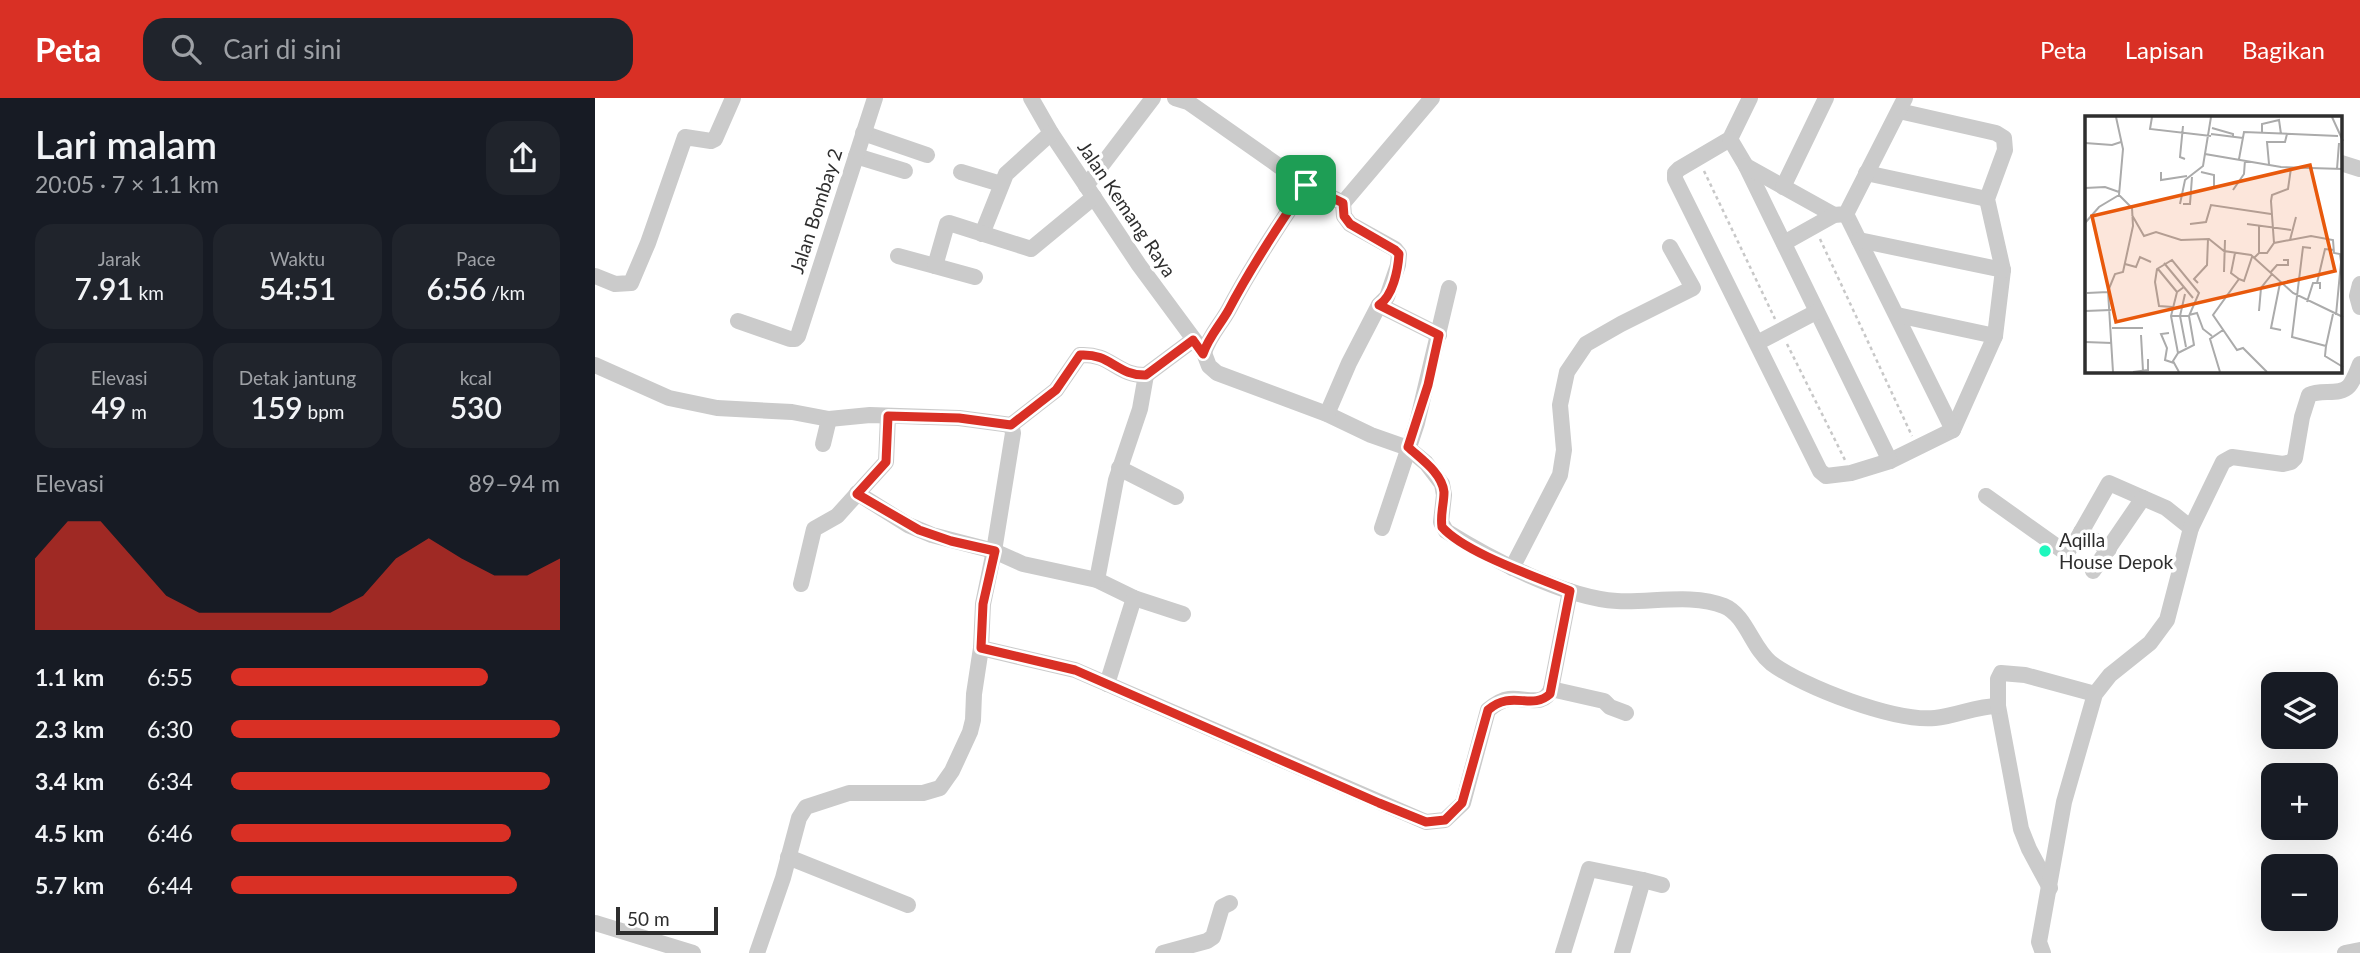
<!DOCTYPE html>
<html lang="id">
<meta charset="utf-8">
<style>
body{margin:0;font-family:Lato,sans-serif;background:#20242c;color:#f1f3f6;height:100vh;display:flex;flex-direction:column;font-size:26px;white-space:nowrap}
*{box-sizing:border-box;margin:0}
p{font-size:23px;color:#9ea1a6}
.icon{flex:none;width:38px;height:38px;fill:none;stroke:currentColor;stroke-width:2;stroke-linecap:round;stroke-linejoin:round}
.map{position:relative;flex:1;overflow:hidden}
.sheet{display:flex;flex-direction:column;background:#171b24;width:595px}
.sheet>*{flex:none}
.tools{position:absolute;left:1666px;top:574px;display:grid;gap:14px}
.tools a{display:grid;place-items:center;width:77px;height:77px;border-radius:14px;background:#171b24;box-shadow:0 7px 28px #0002;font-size:35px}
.scale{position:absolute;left:21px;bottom:18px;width:102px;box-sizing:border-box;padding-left:7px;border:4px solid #2e2e2e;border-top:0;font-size:19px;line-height:24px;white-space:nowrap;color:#2e2e2e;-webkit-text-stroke:5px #fff;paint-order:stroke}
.pin{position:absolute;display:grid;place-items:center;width:60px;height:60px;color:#fff;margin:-30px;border-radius:14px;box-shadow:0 4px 10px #0006}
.round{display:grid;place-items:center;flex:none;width:74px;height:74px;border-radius:21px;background:#20242c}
.summary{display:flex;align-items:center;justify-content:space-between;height:119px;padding:0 35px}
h1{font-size:38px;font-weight:600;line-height:52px}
.figures{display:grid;grid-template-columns:repeat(3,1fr);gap:10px;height:119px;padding:7px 35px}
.figures div{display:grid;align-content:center;border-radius:18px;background:#20242c;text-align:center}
.figures b{font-size:30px;font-weight:600}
.figures small{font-size:19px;font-weight:400}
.figures p{font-size:19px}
.chart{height:196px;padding:14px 35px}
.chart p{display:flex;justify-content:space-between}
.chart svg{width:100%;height:126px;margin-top:7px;fill:#d93025;opacity:.7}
ul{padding:0 35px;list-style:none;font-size:23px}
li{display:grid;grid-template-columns:112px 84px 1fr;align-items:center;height:52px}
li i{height:18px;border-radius:9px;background:#d93025}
header{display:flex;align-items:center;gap:42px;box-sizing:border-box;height:98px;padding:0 35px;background:#d93025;color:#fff}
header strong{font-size:33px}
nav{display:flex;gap:38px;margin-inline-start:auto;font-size:24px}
.search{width:490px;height:63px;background:#20242c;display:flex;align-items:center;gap:18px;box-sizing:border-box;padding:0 24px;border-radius:21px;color:#9ea1a6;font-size:26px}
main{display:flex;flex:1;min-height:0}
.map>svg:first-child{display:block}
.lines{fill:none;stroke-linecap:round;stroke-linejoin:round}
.path{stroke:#c8c8c8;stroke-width:2.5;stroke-dasharray:3.5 3.5;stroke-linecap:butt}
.minor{stroke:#cbcbcb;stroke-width:16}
.route-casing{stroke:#fff;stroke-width:14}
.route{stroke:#d93025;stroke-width:9}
.poi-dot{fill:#1ef7bd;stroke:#fff;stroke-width:2.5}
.labels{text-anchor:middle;stroke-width:7;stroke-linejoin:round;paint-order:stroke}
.street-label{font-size:19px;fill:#2e2e2e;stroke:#fff}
.poi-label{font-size:19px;fill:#2e2e2e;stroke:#fff;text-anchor:start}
.inset-road{fill:none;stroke:#ababab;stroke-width:2}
.view{fill:#e8590c;fill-opacity:0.15;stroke:#e8590c;stroke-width:3.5}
.inset-edge{fill:none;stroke:#2e2e2e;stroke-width:3.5}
</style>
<header>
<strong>Peta</strong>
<div class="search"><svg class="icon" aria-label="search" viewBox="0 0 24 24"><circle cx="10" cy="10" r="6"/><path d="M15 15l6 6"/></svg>Cari di sini</div>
<nav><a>Peta</a><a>Lapisan</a><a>Bagikan</a></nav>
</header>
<main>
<section class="sheet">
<div class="summary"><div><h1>Lari malam</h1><p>20:05 · 7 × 1.1 km</p></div><a class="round"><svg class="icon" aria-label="share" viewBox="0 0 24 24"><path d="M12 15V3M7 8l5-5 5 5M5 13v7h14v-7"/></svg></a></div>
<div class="figures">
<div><p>Jarak</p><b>7.91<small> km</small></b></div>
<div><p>Waktu</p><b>54:51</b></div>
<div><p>Pace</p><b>6:56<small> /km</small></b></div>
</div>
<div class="figures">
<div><p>Elevasi</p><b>49<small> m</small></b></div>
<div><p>Detak jantung</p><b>159<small> bpm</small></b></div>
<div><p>kcal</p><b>530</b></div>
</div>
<div class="chart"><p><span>Elevasi</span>89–94 m</p>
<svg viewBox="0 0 160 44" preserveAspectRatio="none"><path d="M0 44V19L10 6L20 6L30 19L40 32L50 38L60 38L70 38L80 38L90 38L100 32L110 19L120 12L130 19L140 25L150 25L160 19V44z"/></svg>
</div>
<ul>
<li><b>1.1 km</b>6:55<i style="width:78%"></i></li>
<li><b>2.3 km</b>6:30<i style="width:100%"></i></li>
<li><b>3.4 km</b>6:34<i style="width:97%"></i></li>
<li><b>4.5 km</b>6:46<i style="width:85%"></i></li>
<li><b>5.7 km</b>6:44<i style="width:87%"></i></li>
</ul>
</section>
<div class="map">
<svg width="1765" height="855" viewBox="0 0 1765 855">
<rect width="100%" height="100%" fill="#fff"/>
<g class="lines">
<g class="path">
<path d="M1109,73L1180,221"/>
<path d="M1225,141L1317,338"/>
<path d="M1192,246L1250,362"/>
</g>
<g class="minor">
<path d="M436,0L456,35L544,167L609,255L614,268L622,275L732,316L776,337L813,350L831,365L847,386L849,397L846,424L851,433C896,461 970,500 1022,503C1055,505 1098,495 1129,508C1151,517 1157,550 1176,565C1208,589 1300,624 1340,620C1362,618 1381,608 1403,608L1426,731L1434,751L1455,790"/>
<path d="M580,0L593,4L711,87"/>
<path d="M1155,0L1135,41L1084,71L1080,75V81L1225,373L1231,378L1256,375L1295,363L1358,332L1400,238L1408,172L1392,101L1410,52L1409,40L1401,35L1304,13"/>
<path d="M268,35L332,57"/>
<path d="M1135,41L1151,68L1295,363"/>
<path d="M261,58L310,73"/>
<path d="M1746,65L1765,71"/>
<path d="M1151,68L1239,117"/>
<path d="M366,74L406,86"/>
<path d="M1271,75L1392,101"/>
<path d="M491,88L558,0"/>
<path d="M1188,89L1231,0"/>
<path d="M1251,116L1358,332"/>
<path d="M387,136L411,76L456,35"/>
<path d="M1264,142L1408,172"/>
<path d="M1189,145L1239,117L1251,116L1310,0"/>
<path d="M303,158L340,168"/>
<path d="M0,178L20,186L36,185L53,145L90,39L116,43L120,41L138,0"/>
<path d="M380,179L340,168L352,126L354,125L436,151L499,99"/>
<path d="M1765,186L1762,198L1765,209"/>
<path d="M784,207L844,237"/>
<path d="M1302,217L1400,238"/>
<path d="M143,223L195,241H200L203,238L280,0"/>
<path d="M1162,245L1221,214"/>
<path d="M609,255C613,240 625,227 633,213C656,169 683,128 711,87L748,105L837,0"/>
<path d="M0,267L74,300L122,310L197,314L234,321L275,317L364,320L416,327L461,292L485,257C516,255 522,278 551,277L598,242"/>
<path d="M732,316L754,265L784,207L792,199L803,167L804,156L800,151L755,126L749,118L748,105"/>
<path d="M228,346L234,321"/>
<path d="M524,370L581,399"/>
<path d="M262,395L313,427L337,437L399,453L428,466L502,482L539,500L588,516"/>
<path d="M1391,398L1471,455L1481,443L1514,385L1571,410L1596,430"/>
<path d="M787,430L822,325L854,190"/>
<path d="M1486,434L1514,451"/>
<path d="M917,470L965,377L969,352L965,307L972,274L991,246L1026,226L1098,190L1075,149"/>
<path d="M1498,473L1548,400"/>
<path d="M502,482L521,382L545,311L551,277"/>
<path d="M206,486L219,431L242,418L291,364L293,318"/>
<path d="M386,550L480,572L831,724L850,722L868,705L893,612C899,607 906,602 914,601C930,599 949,610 956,591L1009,603L1015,609L1031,615"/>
<path d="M512,586L539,500"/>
<path d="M956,591L975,493"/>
<path d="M1403,608V581L1406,575L1430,577L1500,596"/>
<path d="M193,759L313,807"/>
<path d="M0,825L98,855"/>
<path d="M162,855L188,780L204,720L211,709L254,695H328L345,690L357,673L375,634L378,622L379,596L386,550L388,506L399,453L418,335L416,327"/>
<path d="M568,855L612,843L618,839L627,809L635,805"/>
<path d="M968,855L994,771L1048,782"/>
<path d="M1027,855L1048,782L1067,787"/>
<path d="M1448,855L1444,844L1469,704L1500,596L1515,577L1555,545L1572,522L1596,430L1628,364L1637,359L1688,366L1696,364L1700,360L1707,319L1714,297C1726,291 1745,298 1754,288C1759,282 1762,273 1765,266"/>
<path d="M1750,855L1765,852"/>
</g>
</g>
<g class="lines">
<defs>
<path id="route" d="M711,87L748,105L749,118L755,126L800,152L804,156C803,172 798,198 784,207L844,237L833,287L813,349C826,361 847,375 849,394C849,406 845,417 847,429C870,455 942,479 975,493L955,596C936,613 917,591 893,612L867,705L850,722L831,724L784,705L480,572L386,550L388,506L400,453L356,443L324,432L262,396L291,364L293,318L364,320L416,327L461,292L485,257C516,255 522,278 551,277L598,242L608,256C613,240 625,227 633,213C656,169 683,128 711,87Z"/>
</defs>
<use href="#route" class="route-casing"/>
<use href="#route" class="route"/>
</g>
<circle class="poi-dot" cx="1450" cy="453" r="7"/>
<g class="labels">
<g class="street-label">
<text transform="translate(532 111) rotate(56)" y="7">Jalan Kemang Raya</text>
<text transform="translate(221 113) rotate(-72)" y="7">Jalan Bombay 2</text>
</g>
<g class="poi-label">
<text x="1464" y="449">Aqilla<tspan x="1464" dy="22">House Depok</tspan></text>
</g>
</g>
<g transform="translate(1490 18)">
<rect width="257" height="257" fill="#fff"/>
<path class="inset-road" d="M67,1L65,13L126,20M247,1L258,25M98,10L95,41L100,43M127,12L148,18V21M177,16V8L194,4L196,18M126,18L158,22M0,27L27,29L36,26M120,38L196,51L258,53M154,43L159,16L253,20M184,48L182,26H200L202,18M252,53L254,27M76,56V64L102,60M116,56L129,59V71M0,72L20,71L34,76M148,74L159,58L160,44M95,88L100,64L118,50L126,1M98,88H105L107,61M47,99L59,120L71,116L96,124L124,123L139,135L166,139L208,177L258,201M0,107L14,91L34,79L38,33L31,1M105,108L121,106L126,89L186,98M162,108L206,114M205,124L211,101M189,127L186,85L187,79L203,73L206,52M226,132L218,131L207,221L241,230L240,240L258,251M150,137L146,157L154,163M174,137V110M167,141L159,165L154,163L128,199L152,234L158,232L182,256M169,142L174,137H182L189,127L226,120L248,124L249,137L255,138L256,146L251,199M79,147L108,182M40,148L51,151L55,141L66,146M73,153L92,176M139,156L140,124M185,157L192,149H203V144H198M113,167L109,163L122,149L123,123M195,167L186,212L196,214M232,167L240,133L249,134M2,177L23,176M100,178L95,200L101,231M222,186L228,167H235V173M0,195L26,194M174,195L176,172L187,158M104,199L112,197L118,213L127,220M86,200H104L114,177L87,144L72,153L70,166L74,190L88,191M27,212H58M84,217L76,218L82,232L80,244L89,247M56,219L58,255M0,226L27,227M241,230L248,198M93,237L109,229L104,200M28,256L23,175L30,158L38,156L48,110L47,92L34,79M48,256L63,254V243M94,256L88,245L93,237L86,200L92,176L99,171M135,256L125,223L138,214"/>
<path class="view" d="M225,49L250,155L31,206L7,100Z"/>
<rect width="257" height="257" class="inset-edge"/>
</g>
</svg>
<div class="tools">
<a><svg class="icon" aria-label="layers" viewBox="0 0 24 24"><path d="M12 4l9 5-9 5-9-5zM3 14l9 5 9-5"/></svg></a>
<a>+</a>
<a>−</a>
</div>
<div class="scale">50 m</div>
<div class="pin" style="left:711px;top:87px;background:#1e9e55"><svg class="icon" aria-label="arrive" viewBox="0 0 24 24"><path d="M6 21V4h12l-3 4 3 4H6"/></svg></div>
</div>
</main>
